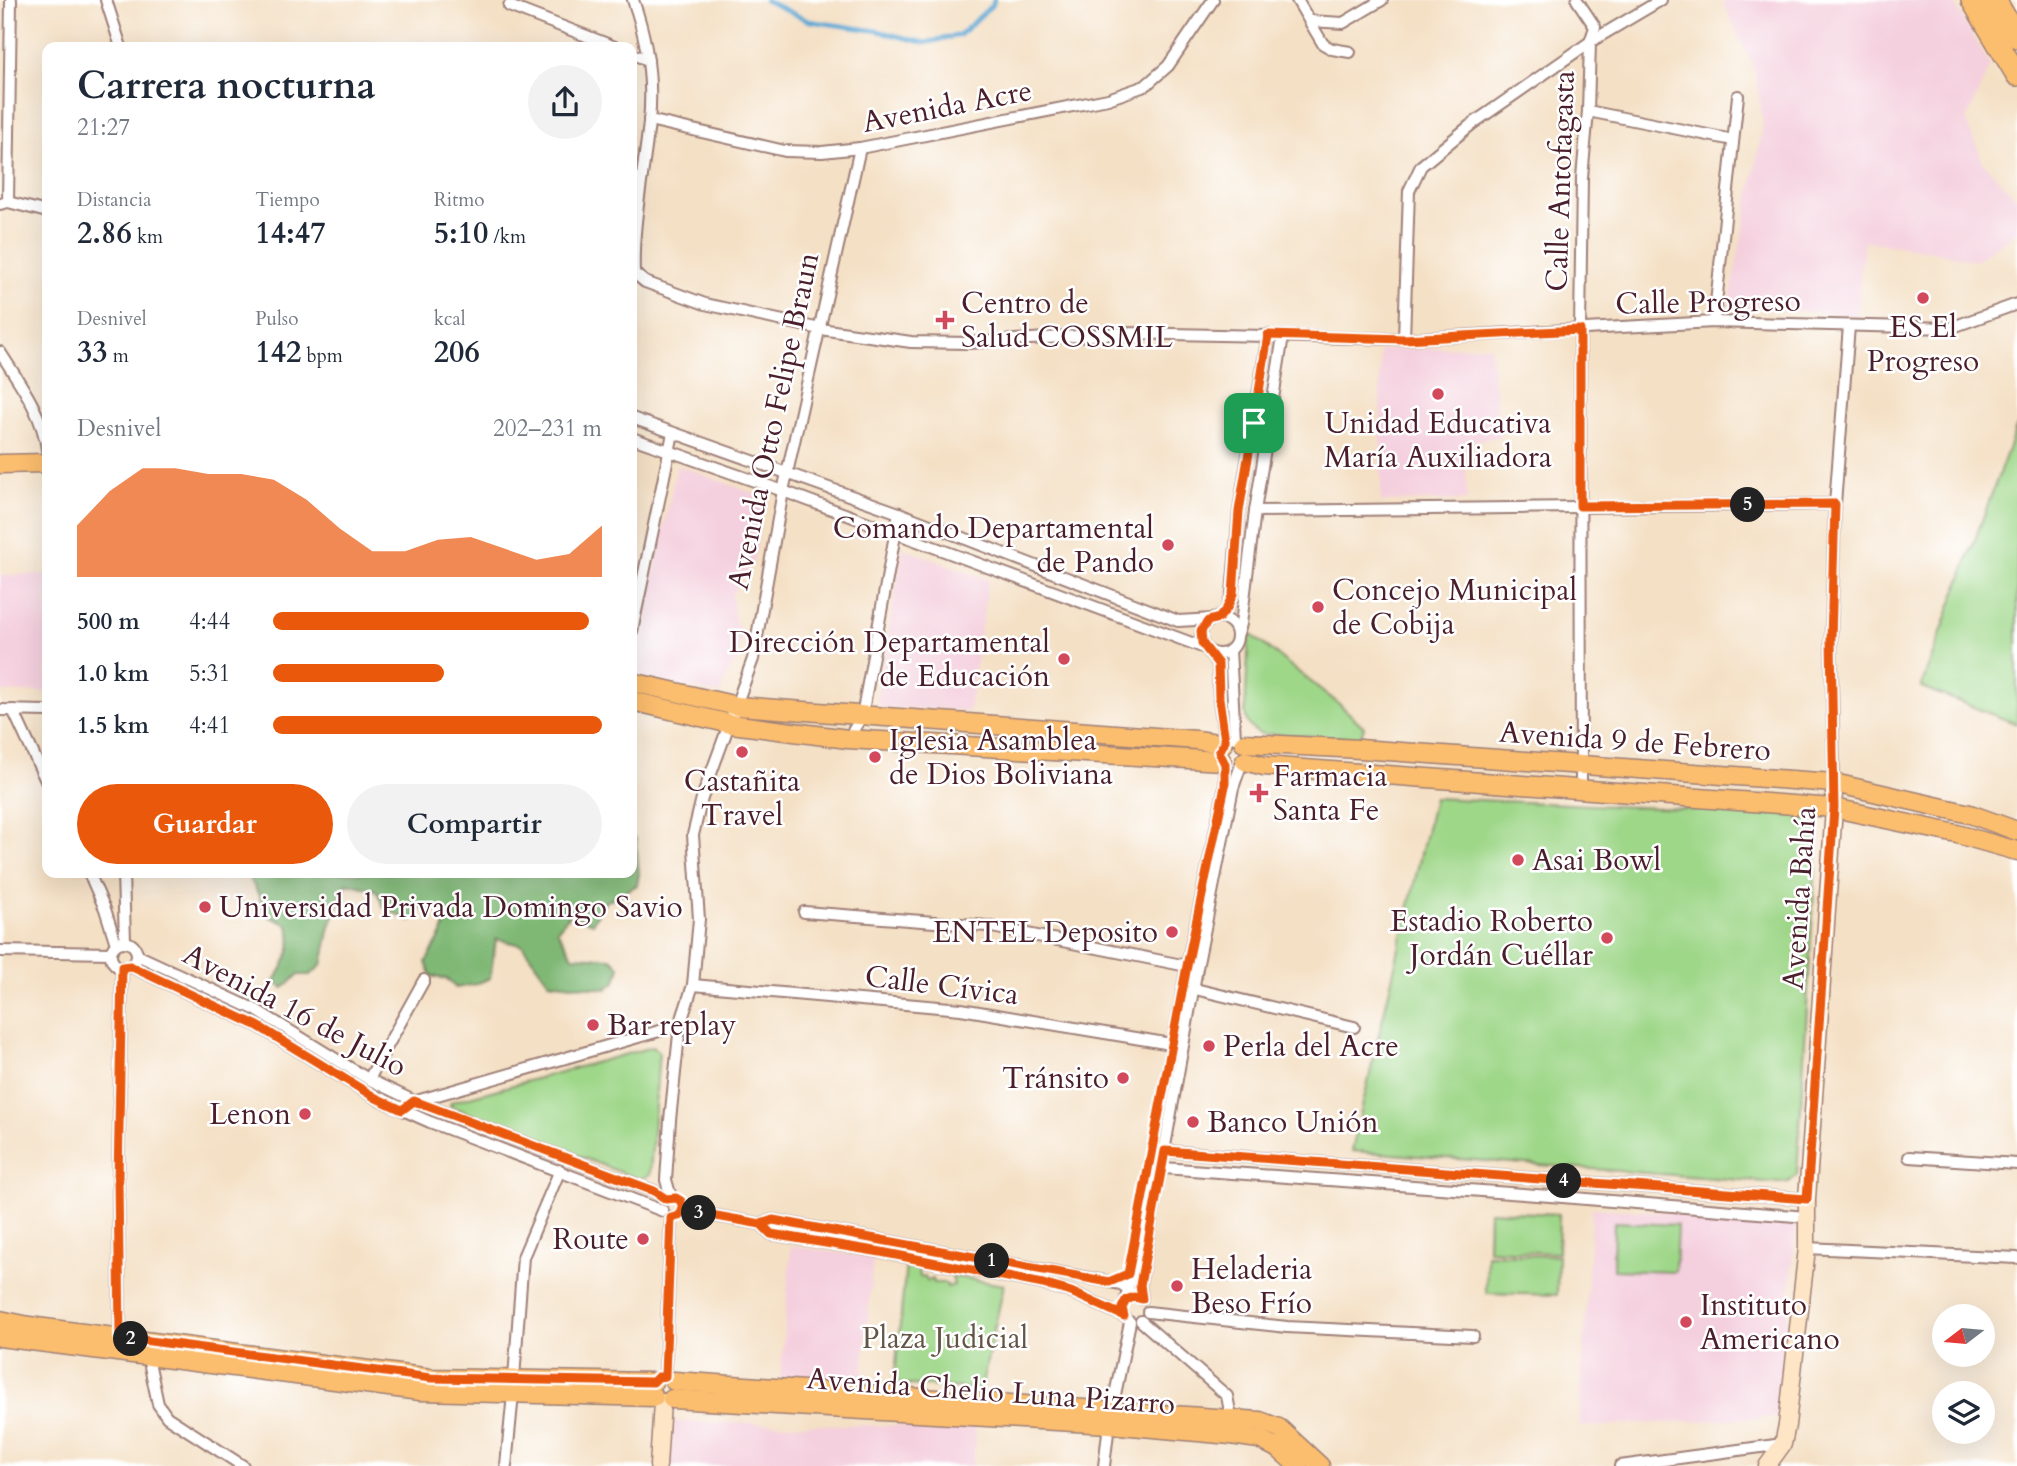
<!DOCTYPE html>
<html lang="es">
<meta charset="utf-8">
<style>
body{margin:0;font-family:Cardo,serif;background:#f2f2f3;color:#1f2937;height:100vh;display:flex;flex-direction:column;font-size:26px;white-space:nowrap}
*{box-sizing:border-box;margin:0}
p{font-size:23px;color:#747a83}
.icon{flex:none;width:38px;height:38px;fill:none;stroke:currentColor;stroke-width:2;stroke-linecap:round;stroke-linejoin:round}
.map{position:relative;flex:1;overflow:hidden}
.panel{position:absolute;left:42px;top:42px;width:595px;height:836px;display:flex;flex-direction:column;background:#fff;border-radius:14px;box-shadow:0 7px 28px #0002}
.panel>*{flex:none}
.needle{width:46px;rotate:254deg}
.fabs{position:absolute;left:1932px;top:1304px;display:grid;gap:14px}
.fabs a{display:grid;place-items:center;width:63px;height:63px;border-radius:50%;background:#fff;box-shadow:0 7px 28px #0002;font-size:35px}
.pin{position:absolute;display:grid;place-items:center;width:60px;height:60px;color:#fff;margin:-30px;border-radius:14px;box-shadow:0 4px 10px #0006}
.km{position:absolute;width:35px;height:35px;margin:-18px;border-radius:50%;background:#222;color:#fff;font-size:19px;line-height:35px;text-align:center}
.round{display:grid;place-items:center;flex:none;width:74px;height:74px;border-radius:37px;background:#f2f2f3}
.headline{display:flex;align-items:center;justify-content:space-between;height:119px;padding:0 35px}
h1{font-size:38px;font-weight:600;line-height:52px}
.stats{display:grid;grid-template-columns:repeat(3,1fr);gap:10px;height:119px;padding:7px 35px}
.stats div{display:grid;align-content:center}
.stats b{font-size:30px;font-weight:600}
.stats small{font-size:19px;font-weight:400}
.stats p{font-size:19px}
.chart{height:196px;padding:14px 35px}
.chart p{display:flex;justify-content:space-between}
.chart svg{width:100%;height:126px;margin-top:7px;fill:#ea580c;opacity:.7}
.action{display:flex;gap:14px;margin-top:auto;padding:14px 35px}
.action a{flex:1;height:80px;border-radius:42px;background:#ea580c;color:#fff;font-size:28px;font-weight:600;line-height:80px;text-align:center}
.action a+a{background:#f2f2f3;color:#1f2937}
ul{padding:0 35px;list-style:none;font-size:23px}
li{display:grid;grid-template-columns:112px 84px 1fr;align-items:center;height:52px}
li i{height:18px;border-radius:9px;background:#ea580c}
.map>svg:first-child{display:block}
.built{fill:#f4cfdd}
.green{fill:#9fd789;stroke:#747b5a;stroke-width:2}
.forest{fill:#7fb875;stroke:#646c50;stroke-width:2}
.lines{fill:none;stroke-linecap:round;stroke-linejoin:round}
.stream{stroke:#5aa6d3;stroke-width:4.5}
.street-casing{stroke:#9f8078;stroke-width:14}
.secondary-casing{stroke:#9f8078;stroke-width:19}
.primary-casing{stroke:#9f8078;stroke-width:21}
.highway-casing{stroke:#9f8078;stroke-width:24}
.street{stroke:#fff;stroke-width:10}
.secondary{stroke:#fde5c5;stroke-width:16}
.primary{stroke:#fbbd6e;stroke-width:18}
.highway{stroke:#fbbd6e;stroke-width:21}
.route-casing{stroke:#fff;stroke-width:14}
.route{stroke:#ea580c;stroke-width:9}
.poi-dot{fill:#d1495b;stroke:#fff;stroke-width:2.5}
.labels{text-anchor:middle;stroke-width:5;stroke-linejoin:round;paint-order:stroke}
.street-label{font-size:30px;fill:#4a1f2b;stroke:#fff}
.poi-label{font-size:30px;fill:#4a1f2b;stroke:#fff;text-anchor:start}
.park-label{font-size:30px;fill:#645647;stroke:#fff}
</style>
<div class="map">
<svg width="2017" height="1466" viewBox="0 0 2017 1466">
<rect width="100%" height="100%" fill="#fff"/>
<filter id="ink" filterUnits="userSpaceOnUse"><feTurbulence type="fractalNoise" baseFrequency=".0143" numOctaves="2"/><feDisplacementMap in="SourceGraphic" scale="14" xChannelSelector="R" yChannelSelector="G"/><feConvolveMatrix kernelMatrix="1 2 1 2 8 2 1 2 1" color-interpolation-filters="sRGB"/></filter>
<filter id="wash" filterUnits="userSpaceOnUse"><feTurbulence type="fractalNoise" baseFrequency=".00686" numOctaves="4" result="noise"/><feDisplacementMap in="SourceGraphic" scale="28" xChannelSelector="R" yChannelSelector="G"/><feGaussianBlur stdDeviation="1.57" result="paint"/><feColorMatrix in="noise" values="0 0 0 0 0 0 0 0 0 0 0 0 0 0 0 0 0 1.4 0 .05"/><feComposite in="paint" operator="in"/></filter>
<g filter="url(#wash)">
<rect width="100%" height="100%" fill="#f4e0c5"/>
<g class="built">
<path d="M1722,0H1952L1990,65L1966,121L1983,162L2017,199V232L1975,261L1938,252L1864,241L1857,316L1729,305L1763,124L1755,72Z"/>
<path d="M1490,346L1500,437L1465,442L1467,500L1381,502L1380,350Z"/>
<path d="M677,465L766,498L754,561L732,594L735,622L743,635L735,661L719,694L632,675Z"/>
<path d="M903,548L988,580L969,711L881,707L877,699Z"/>
<path d="M47,574V692H0V575Z"/>
<path d="M1592,1208L1786,1219L1792,1222L1796,1228L1778,1417L1579,1427Z"/>
<path d="M791,1246L873,1258L862,1386L780,1381Z"/>
<path d="M674,1422L976,1427L973,1466H670Z"/>
</g>
<g class="green">
<path d="M2017,425V724L1921,687Z"/>
<path d="M1249,633L1339,704L1364,727L1360,738L1261,734C1250,729 1246,724 1245,712Z"/>
<path d="M1434,798L1797,814L1809,818L1818,825L1797,1175L1789,1182L1780,1183L1352,1151Z"/>
<path d="M652,1047L659,1052L650,1174L640,1180L450,1106L451,1102Z"/>
<path d="M1489,1211L1559,1214L1558,1253L1488,1250Z"/>
<path d="M1614,1222L1677,1225L1675,1272L1613,1270Z"/>
<path d="M1487,1254L1558,1256L1557,1295L1486,1293Z"/>
<path d="M906,1264L918,1266L920,1277L925,1276L927,1281L933,1279L934,1283H946L947,1287L954,1285L952,1276L1004,1285L981,1389L894,1384Z"/>
</g>
<path class="forest" d="M632,836L636,839L639,874L637,885L605,902L592,923L570,914L557,930L573,956L611,958L620,967L616,981L606,989L549,982L522,945L496,939L490,978L476,984L456,988L447,979L431,976L426,962L442,934L448,913L421,908L411,921L384,908L376,890L347,883L330,926L322,965L310,975H298L283,988L274,982C285,964 297,945 287,924L268,916L255,887L245,873H632Z"/>
<g class="lines">
<path class="stream" d="M765,0L809,21L878,31L925,43L960,35L993,4L994,0"/>
</g>
</g>
<g filter="url(#ink)">
<g class="lines">
<defs>
<g id="street">
<path d="M106,0L121,47"/>
<path d="M633,0C647,39 653,81 649,122C644,173 632,223 634,273L645,282L705,304L820,329L911,342L969,343L1123,333L1404,339L1714,322L1950,328L2017,304"/>
<path d="M1297,0L1323,44L1332,49L1350,52"/>
<path d="M1577,0L1595,27L1590,42L1588,111L1582,178L1580,330L1581,790"/>
<path d="M509,6L615,47"/>
<path d="M1310,21L1343,23L1382,0"/>
<path d="M632,54L648,60"/>
<path d="M1588,111L1733,140"/>
<path d="M649,120L785,151L822,152L860,148L1108,99L1145,86L1168,66L1213,0"/>
<path d="M8,202L11,0"/>
<path d="M0,204L8,202L47,212"/>
<path d="M1714,322L1738,96"/>
<path d="M1404,339L1409,191L1421,166L1472,124L1590,42L1661,0"/>
<path d="M0,352C19,382 43,414 47,450"/>
<path d="M632,418L899,513L1178,621L1213,619"/>
<path d="M632,438L783,491L1205,648"/>
<path d="M1255,511L1835,504"/>
<circle cx="1219" cy="636" r="18"/>
<path d="M1219,618L1227,609L1232,594L1239,511L1268,335"/>
<path d="M632,631L673,433"/>
<path d="M1237,636L1241,624L1255,511L1283,336"/>
<path d="M1230,650L1235,738"/>
<path d="M1209,652L1218,664L1219,698L1225,741"/>
<path d="M0,710L47,711"/>
<path d="M13,710L47,783"/>
<path d="M848,739L862,716L899,513"/>
<path d="M1834,783L1831,639L1835,504L1849,326"/>
<path d="M89,873L105,909L116,944"/>
<path d="M123,873L125,942"/>
<path d="M804,912L987,926L1192,967"/>
<circle cx="124" cy="955" r="13"/>
<path d="M0,951L111,953"/>
<path d="M137,955L256,1010L368,1079L414,1101L654,1191L666,1199"/>
<path d="M130,966L258,1026L376,1098L430,1122L663,1211"/>
<path d="M693,985L961,1009L1177,1045"/>
<path d="M1195,989L1354,1027"/>
<path d="M369,1079L424,980"/>
<path d="M413,1102L680,1025"/>
<path d="M1153,1150L1807,1199"/>
<path d="M1909,1157L2017,1164"/>
<path d="M1150,1167L1550,1196L1807,1217"/>
<path d="M671,1197L666,1180L670,1120L680,1025L693,985L699,919L693,835L702,798L753,659L783,491L860,148"/>
<path d="M683,1210L761,1224L773,1220L1121,1284L1127,1288L1134,1297"/>
<path d="M761,1224L771,1234L881,1252L1043,1284L1071,1292L1124,1316"/>
<path d="M1807,1248L2017,1258"/>
<path d="M1142,1299L1140,1285L1197,968L1233,788L1241,765"/>
<path d="M1126,1300L1187,966L1225,786V764"/>
<path d="M1148,1312L1287,1327L1473,1336"/>
<path d="M1141,1321L1227,1396L1232,1422"/>
<path d="M120,1337L118,1180L122,967"/>
<path d="M148,1357L158,1404L167,1417L243,1466"/>
<path d="M665,1376L671,1218"/>
<path d="M514,1378L523,1257L560,1170"/>
<path d="M506,1466L513,1394"/>
<path d="M1104,1466L1109,1424L1130,1322"/>
<path d="M1620,1466L1783,1444"/>
</g>
<g id="secondary">
<path d="M658,1466L662,1402"/>
<path d="M1767,1466L1783,1444L1787,1425L1807,1248V1199L1834,808V783"/>
</g>
<g id="primary">
<path d="M0,464L47,463"/>
<path d="M632,682L737,706L1197,740L1223,744"/>
<path d="M632,701L731,724L848,739L1222,761"/>
<path d="M1244,743L1360,749L1834,783L1970,814L2017,831"/>
<path d="M1245,761L1264,766L1834,808L1957,834L2017,851"/>
<path d="M0,1320L29,1326L431,1378L653,1382"/>
<path d="M0,1337L420,1391L654,1397"/>
<path d="M674,1381L1260,1421L1279,1428L1320,1466"/>
<path d="M672,1399L1109,1424L1231,1435L1259,1439L1279,1449L1298,1466"/>
</g>
<g id="highway">
<path d="M1972,0L2017,75"/>
<path d="M1995,0L2017,37"/>
</g>
</defs>
<use href="#street" class="street-casing"/>
<use href="#secondary" class="secondary-casing"/>
<use href="#primary" class="primary-casing"/>
<use href="#highway" class="highway-casing"/>
<use href="#street" class="street"/>
<use href="#secondary" class="secondary"/>
<use href="#primary" class="primary"/>
<use href="#highway" class="highway"/>
</g>
</g>
<g class="lines" filter="url(#ink)">
<defs>
<path id="route" d="M1254,423L1239,511L1233,594L1227,608L1219,618L1208,621L1201,631L1202,643L1218,664L1219,698L1225,741L1219,752L1225,764V786L1187,966L1128,1274L1109,1282L773,1220L761,1224L683,1210L679,1216L671,1218L665,1376L658,1377L653,1382L431,1378L120,1337L118,1180L122,967L130,966L258,1026L376,1098L402,1110L414,1101L654,1191L666,1199L676,1198L681,1201L683,1210L761,1224L771,1234L881,1252L1043,1284L1071,1292L1124,1316L1122,1308L1126,1300L1134,1297L1142,1299L1140,1285L1165,1151L1807,1199L1834,808L1831,639L1835,504L1580,506V330L1404,339L1268,335L1254,423"/>
</defs>
<use href="#route" class="route-casing"/>
<use href="#route" class="route"/>
</g>
<g class="poi-dot">
<circle cx="1923" cy="298" r="7"/>
<path d="M941.5 309.5h7v7h7v7h-7v7h-7v-7h-7v-7h7z"/>
<circle cx="1438" cy="394" r="7"/>
<circle cx="1168" cy="545" r="7"/>
<circle cx="1318" cy="607" r="7"/>
<circle cx="1064" cy="659" r="7"/>
<circle cx="742" cy="752" r="7"/>
<circle cx="875" cy="757" r="7"/>
<path d="M1255.5 782.5h7v7h7v7h-7v7h-7v-7h-7v-7h7z"/>
<circle cx="1518" cy="860" r="7"/>
<circle cx="205" cy="907" r="7"/>
<circle cx="1172" cy="932" r="7"/>
<circle cx="1607" cy="938" r="7"/>
<circle cx="593" cy="1025" r="7"/>
<circle cx="1209" cy="1046" r="7"/>
<circle cx="1123" cy="1078" r="7"/>
<circle cx="305" cy="1114" r="7"/>
<circle cx="1193" cy="1122" r="7"/>
<circle cx="643" cy="1239" r="7"/>
<circle cx="1177" cy="1286" r="7"/>
<circle cx="1686" cy="1322" r="7"/>
</g>
<g class="labels">
<g class="street-label">
<text transform="translate(947 106) rotate(-11)" y="10">Avenida Acre</text>
<text transform="translate(1560 181) rotate(-88)" y="10">Calle Antofagasta</text>
<text transform="translate(1708 302) rotate(-1)" y="10">Calle Progreso</text>
<text transform="translate(773 421) rotate(-78)" y="10">Avenida Otto Felipe Braun</text>
<text transform="translate(1635 741) rotate(4)" y="10">Avenida 9 de Febrero</text>
<text transform="translate(1799 898) rotate(-86)" y="10">Avenida Bahía</text>
<text transform="translate(942 985) rotate(7)" y="10">Calle Cívica</text>
<text transform="translate(295 1010) rotate(28)" y="10">Avenida 16 de Julio</text>
<text transform="translate(991 1391) rotate(4)" y="10">Avenida Chelio Luna Pizarro</text>
</g>
<g class="poi-label">
<text x="961" y="313">Centro de<tspan x="961" dy="34">Salud COSSMIL</tspan></text>
<text x="1923" y="337" text-anchor="middle">ES El<tspan x="1923" dy="34">Progreso</tspan></text>
<text x="1438" y="433" text-anchor="middle">Unidad Educativa<tspan x="1438" dy="34">María Auxiliadora</tspan></text>
<text x="1154" y="538" text-anchor="end">Comando Departamental<tspan x="1154" dy="34">de Pando</tspan></text>
<text x="1332" y="600">Concejo Municipal<tspan x="1332" dy="34">de Cobija</tspan></text>
<text x="1050" y="652" text-anchor="end">Dirección Departamental<tspan x="1050" dy="34">de Educación</tspan></text>
<text x="889" y="750">Iglesia Asamblea<tspan x="889" dy="34">de Dios Boliviana</tspan></text>
<text x="1273" y="786">Farmacia<tspan x="1273" dy="34">Santa Fe</tspan></text>
<text x="742" y="791" text-anchor="middle">Castañita<tspan x="742" dy="34">Travel</tspan></text>
<text x="1532" y="870">Asai Bowl</text>
<text x="219" y="917">Universidad Privada Domingo Savio</text>
<text x="1593" y="931" text-anchor="end">Estadio Roberto<tspan x="1593" dy="34">Jordán Cuéllar</tspan></text>
<text x="1158" y="942" text-anchor="end">ENTEL Deposito</text>
<text x="607" y="1035">Bar replay</text>
<text x="1223" y="1056">Perla del Acre</text>
<text x="1109" y="1088" text-anchor="end">Tránsito</text>
<text x="291" y="1124" text-anchor="end">Lenon</text>
<text x="1207" y="1132">Banco Unión</text>
<text x="629" y="1249" text-anchor="end">Route</text>
<text x="1191" y="1279">Heladeria<tspan x="1191" dy="34">Beso Frío</tspan></text>
<text x="1700" y="1315">Instituto<tspan x="1700" dy="34">Americano</tspan></text>
</g>
<g class="park-label">
<text x="945" y="1348">Plaza Judicial</text>
</g>
</g>
</svg>
<div class="fabs">
<a><svg class="needle" viewBox="-14 -14 28 28"><path d="M0-13l5 13h-10z" fill="#e53935"/><path d="M0 13l5-13h-10z" fill="#747a83"/></svg></a>
<a><svg class="icon" aria-label="layers" viewBox="0 0 24 24"><path d="M12 4l9 5-9 5-9-5zM3 14l9 5 9-5"/></svg></a>
</div>
<div class="pin" style="left:1254px;top:423px;background:#1e9e55"><svg class="icon" aria-label="arrive" viewBox="0 0 24 24"><path d="M6 21V4h12l-3 4 3 4H6"/></svg></div>
<b class="km" style="left:992px;top:1261px">1</b>
<b class="km" style="left:131px;top:1339px">2</b>
<b class="km" style="left:699px;top:1213px">3</b>
<b class="km" style="left:1564px;top:1181px">4</b>
<b class="km" style="left:1748px;top:505px">5</b>
<section class="panel">
<div class="headline"><div><h1>Carrera nocturna</h1><p>21:27</p></div><a class="round"><svg class="icon" aria-label="share" viewBox="0 0 24 24"><path d="M12 15V3M7 8l5-5 5 5M5 13v7h14v-7"/></svg></a></div>
<div class="stats">
<div><p>Distancia</p><b>2.86<small> km</small></b></div>
<div><p>Tiempo</p><b>14:47</b></div>
<div><p>Ritmo</p><b>5:10<small> /km</small></b></div>
</div>
<div class="stats">
<div><p>Desnivel</p><b>33<small> m</small></b></div>
<div><p>Pulso</p><b>142<small> bpm</small></b></div>
<div><p>kcal</p><b>206</b></div>
</div>
<div class="chart"><p><span>Desnivel</span>202–231 m</p>
<svg viewBox="0 0 160 44" preserveAspectRatio="none"><path d="M0 44V26L10 14L20 6L30 6L40 8L50 8L60 10L70 17L80 27L90 35L100 35L110 31L120 30L130 34L140 38L150 36L160 26V44z"/></svg>
</div>
<ul>
<li><b>500 m</b>4:44<i style="width:96%"></i></li>
<li><b>1.0 km</b>5:31<i style="width:52%"></i></li>
<li><b>1.5 km</b>4:41<i style="width:100%"></i></li>
</ul>
<div class="action"><a>Guardar</a><a>Compartir</a></div>
</section>
</div>
